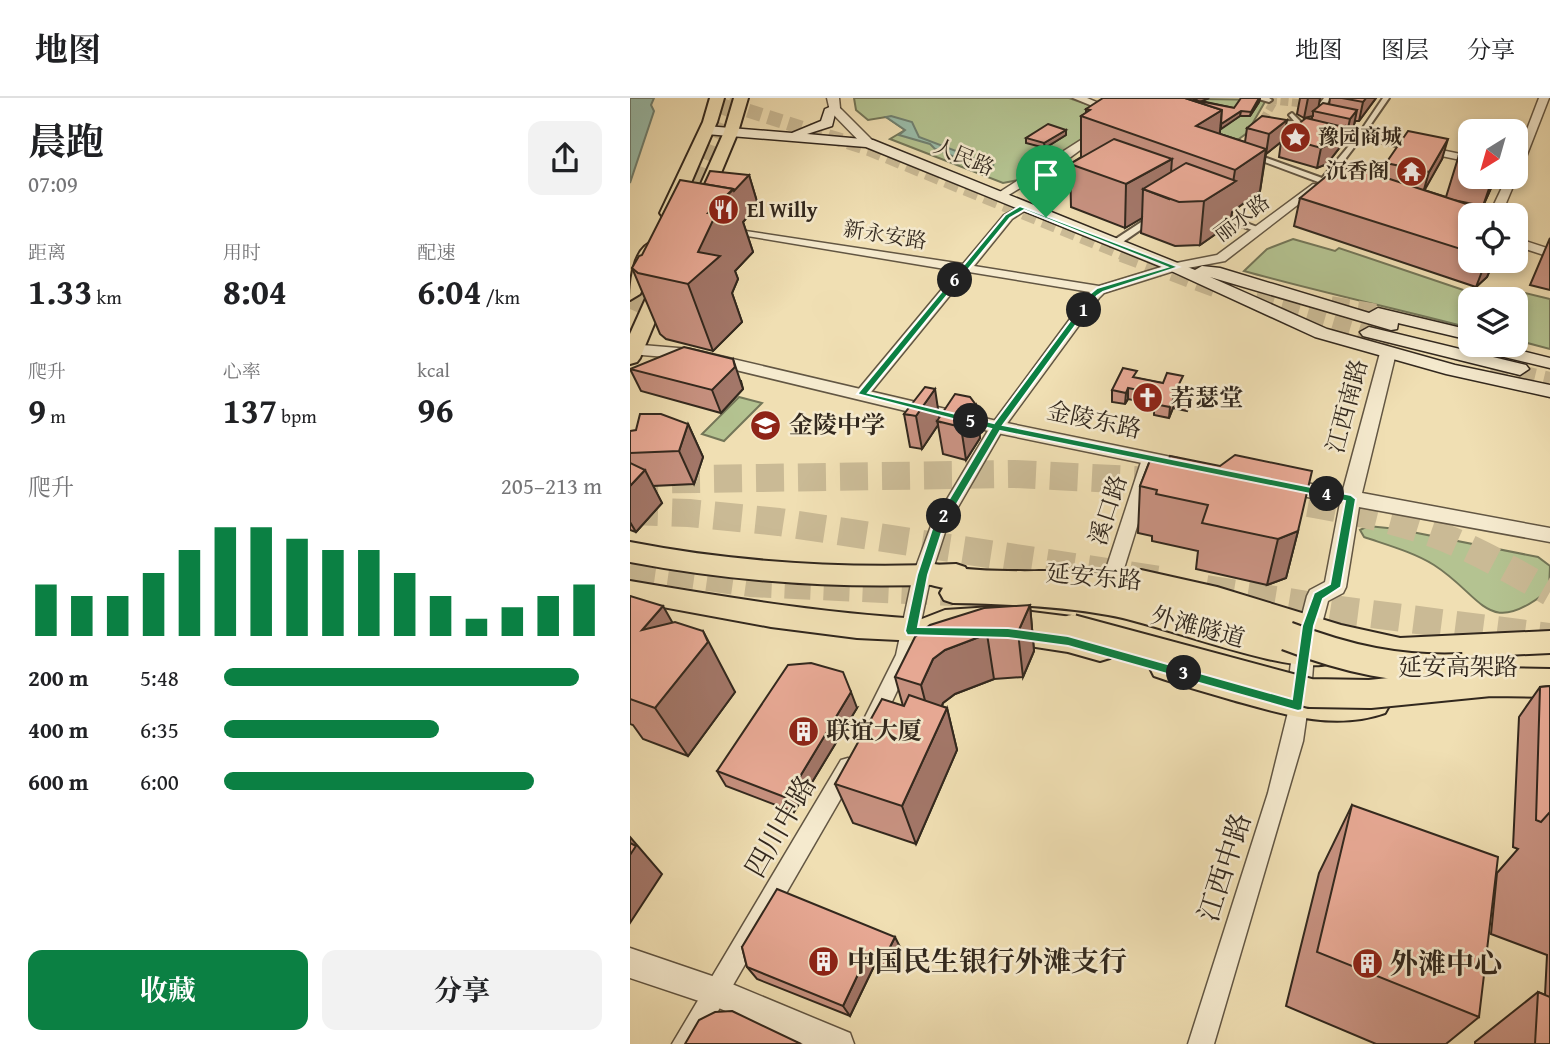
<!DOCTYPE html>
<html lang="zh">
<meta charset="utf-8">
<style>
body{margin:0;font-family:"Gentium Book Plus","Noto Serif SC",serif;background:#f2f2f2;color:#202124;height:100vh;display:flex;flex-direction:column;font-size:26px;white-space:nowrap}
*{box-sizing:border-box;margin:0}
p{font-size:23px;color:#757577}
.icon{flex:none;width:38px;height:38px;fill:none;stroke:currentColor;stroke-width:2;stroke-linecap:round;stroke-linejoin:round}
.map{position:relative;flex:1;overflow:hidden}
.details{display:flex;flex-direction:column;background:#fff;width:630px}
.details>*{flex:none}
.needle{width:46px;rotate:217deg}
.tools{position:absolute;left:828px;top:21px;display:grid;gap:14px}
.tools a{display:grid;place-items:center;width:70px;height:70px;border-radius:14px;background:#fff;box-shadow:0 4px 10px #0003;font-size:35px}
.pin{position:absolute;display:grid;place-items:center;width:60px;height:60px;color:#fff;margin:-72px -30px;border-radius:50% 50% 50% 0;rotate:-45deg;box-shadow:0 0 7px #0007}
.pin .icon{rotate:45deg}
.km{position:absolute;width:35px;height:35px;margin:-18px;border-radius:50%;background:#222;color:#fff;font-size:19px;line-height:35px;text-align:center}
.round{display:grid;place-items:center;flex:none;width:74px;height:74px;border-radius:14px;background:#f2f2f2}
.headline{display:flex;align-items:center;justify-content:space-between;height:119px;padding:0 28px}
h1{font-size:38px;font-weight:700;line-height:52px}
.figures{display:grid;grid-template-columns:repeat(3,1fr);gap:10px;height:119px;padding:7px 28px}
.figures div{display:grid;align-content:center}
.figures b{font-size:35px;font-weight:700}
.figures small{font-size:19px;font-weight:400}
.figures p{font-size:19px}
.chart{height:196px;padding:14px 28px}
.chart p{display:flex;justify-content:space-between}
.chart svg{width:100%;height:126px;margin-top:7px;stroke:#0b8043;stroke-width:6}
.button{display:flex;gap:14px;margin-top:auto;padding:14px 28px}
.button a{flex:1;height:80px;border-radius:14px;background:#0b8043;color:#fff;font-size:28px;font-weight:700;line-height:80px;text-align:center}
.button a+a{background:#f2f2f2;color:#202124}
ul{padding:0 28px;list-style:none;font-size:23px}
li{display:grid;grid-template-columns:112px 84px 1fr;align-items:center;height:52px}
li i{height:18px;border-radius:9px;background:#0b8043}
header{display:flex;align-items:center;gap:42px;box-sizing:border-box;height:98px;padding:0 35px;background:#fff;border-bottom:2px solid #e0e0e0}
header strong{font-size:33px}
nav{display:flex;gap:38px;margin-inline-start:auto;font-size:24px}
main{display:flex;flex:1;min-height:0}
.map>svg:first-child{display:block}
.green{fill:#b4c391;stroke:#737658;stroke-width:2}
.water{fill:#9abdaa;stroke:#708172;stroke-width:2}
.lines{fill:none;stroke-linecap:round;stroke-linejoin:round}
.pedestrian-tunnel{stroke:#caba95;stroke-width:8;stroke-dasharray:8 3.5;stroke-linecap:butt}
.secondary-tunnel-far1{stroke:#caba95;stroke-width:14;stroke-dasharray:14 7;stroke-linecap:butt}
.secondary-tunnel{stroke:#caba95;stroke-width:18;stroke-dasharray:18 9;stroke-linecap:butt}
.primary-tunnel-far2{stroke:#caba95;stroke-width:16;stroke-dasharray:16 8;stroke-linecap:butt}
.primary-tunnel-far1{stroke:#caba95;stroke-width:20;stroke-dasharray:20 10;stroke-linecap:butt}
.primary-tunnel{stroke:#caba95;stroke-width:26;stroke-dasharray:26 13;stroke-linecap:butt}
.trunk-tunnel{stroke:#caba95;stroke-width:28;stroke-dasharray:28 14;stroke-linecap:butt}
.pedestrian-casing{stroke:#625643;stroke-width:4}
.minor-casing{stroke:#625643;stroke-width:3}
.tertiary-casing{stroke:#625643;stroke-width:3}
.secondary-casing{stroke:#32281e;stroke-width:3}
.primary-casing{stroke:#32281e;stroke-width:4}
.trunk-casing{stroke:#32281e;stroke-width:4}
.pedestrian{fill:#f5eace;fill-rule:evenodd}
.minor{fill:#f5eace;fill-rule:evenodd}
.tertiary{fill:#f5eace;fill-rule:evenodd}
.secondary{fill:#f5eace;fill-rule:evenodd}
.primary{fill:#f0dfb3;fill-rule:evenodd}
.trunk{fill:#f0dfb3;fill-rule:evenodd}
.trunk-bridge-casing{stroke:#32281e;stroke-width:32;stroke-linecap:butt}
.trunk-bridge{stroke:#f0dfb3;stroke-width:28}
.wall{fill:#c89281;stroke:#32281e;stroke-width:2}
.shaded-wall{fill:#a37769;stroke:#32281e;stroke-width:2}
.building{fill:#e9aa96;stroke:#32281e;stroke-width:2}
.route{fill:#0b8043;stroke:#fff;stroke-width:2;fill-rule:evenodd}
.labels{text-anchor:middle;stroke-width:5;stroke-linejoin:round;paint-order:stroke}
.far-poi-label{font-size:21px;font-weight:bold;fill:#32281e;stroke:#f5eace;text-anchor:start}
.far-street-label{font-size:21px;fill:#32281e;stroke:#f5eace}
.poi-label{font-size:24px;font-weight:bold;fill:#32281e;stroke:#f5eace;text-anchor:start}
.street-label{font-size:24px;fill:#32281e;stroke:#f5eace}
.near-street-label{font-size:28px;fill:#32281e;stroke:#f5eace}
.near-poi-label{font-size:28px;font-weight:bold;fill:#32281e;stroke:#f5eace;text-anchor:start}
</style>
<header>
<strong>地图</strong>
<nav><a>地图</a><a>图层</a><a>分享</a></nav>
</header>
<main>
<section class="details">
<div class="headline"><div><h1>晨跑</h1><p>07:09</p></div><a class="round"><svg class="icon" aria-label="share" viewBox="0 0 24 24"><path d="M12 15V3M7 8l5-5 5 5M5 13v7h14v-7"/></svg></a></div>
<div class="figures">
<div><p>距离</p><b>1.33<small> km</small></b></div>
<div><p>用时</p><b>8:04</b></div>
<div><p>配速</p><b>6:04<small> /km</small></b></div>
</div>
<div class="figures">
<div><p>爬升</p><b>9<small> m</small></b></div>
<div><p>心率</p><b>137<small> bpm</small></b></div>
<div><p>kcal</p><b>96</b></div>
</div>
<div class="chart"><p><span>爬升</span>205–213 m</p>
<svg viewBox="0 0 160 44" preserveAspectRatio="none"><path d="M5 44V26M15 44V30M25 44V30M35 44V22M45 44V14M55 44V6M65 44V6M75 44V10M85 44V14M95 44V14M105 44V22M115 44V30M125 44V38M135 44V34M145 44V30M155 44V26"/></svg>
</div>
<ul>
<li><b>200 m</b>5:48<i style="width:94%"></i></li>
<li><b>400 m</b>6:35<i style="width:57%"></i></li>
<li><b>600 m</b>6:00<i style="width:82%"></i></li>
</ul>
<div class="button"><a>收藏</a><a>分享</a></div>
</section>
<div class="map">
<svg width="920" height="946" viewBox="0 0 920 946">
<rect width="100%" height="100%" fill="#f0dfb3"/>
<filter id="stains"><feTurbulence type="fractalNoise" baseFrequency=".00286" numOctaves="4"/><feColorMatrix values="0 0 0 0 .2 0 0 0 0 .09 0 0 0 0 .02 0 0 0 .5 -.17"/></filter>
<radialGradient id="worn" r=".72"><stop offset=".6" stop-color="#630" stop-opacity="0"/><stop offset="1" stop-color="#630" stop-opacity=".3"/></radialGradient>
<g class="green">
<path d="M224,0H439L462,8L477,27L399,80L373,85L260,41L275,32L256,19L238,22L226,12Z"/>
<path d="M512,0L636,2L617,35L602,46Z"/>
<path d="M663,141L705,153L709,150L860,201H840V230C764,210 689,194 614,173L637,151Z"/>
<path d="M883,192L920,201V251L886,242V201H860Z"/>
<path d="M109,299L132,305L94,343L72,336Z"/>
<path d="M738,428L767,431L908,459L920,468L919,492C857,542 854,499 804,467C783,454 757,447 734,439L730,432Z"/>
</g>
<g class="water">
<path d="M0,0H24L21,7L24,13L0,85Z"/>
<path d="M261,18L282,24L289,39L363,67L357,72L305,51L300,46L269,37L275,32L256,19Z"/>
</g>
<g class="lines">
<g class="pedestrian-tunnel">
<path d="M639,2L668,5"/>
<path d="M627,32L643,5"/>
</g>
<path class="secondary-tunnel-far1" d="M78,0L239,51L497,157"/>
<g class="secondary-tunnel">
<path d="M492,155L592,193"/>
<path d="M625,203L760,243"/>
<path d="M701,207L748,215"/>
<path d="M861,269L920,283"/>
</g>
<path class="primary-tunnel-far2" d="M62,108L104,0"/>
<path class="primary-tunnel-far1" d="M0,211L19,168"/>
<path class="primary-tunnel" d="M0,469L120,486L323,495"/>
<g class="trunk-tunnel">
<path d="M0,382L385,376L544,384"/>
<path d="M637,398C694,407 751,417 805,436C845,451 883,473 920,494"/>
<path d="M0,413L59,415L149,424L536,483"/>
<path d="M576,491L702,511L920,539"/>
</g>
<defs>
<g id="pedestrian">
<path d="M625,0H639L642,2L639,4Z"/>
<path d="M694,0H701L695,8L700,10L695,14L687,9Z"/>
<path d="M753,0H759L732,39L697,85H691L616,57L623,55L692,80L728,37Z"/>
<path d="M662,15L671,24V26L643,28L640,26L643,24L664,23L659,17Z"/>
<path d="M583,114H589L632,131L625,133L583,118Z"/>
<path d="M522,117L529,119L487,148H481V144Z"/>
</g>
<g id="minor">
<path d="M443,0H457L490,14L482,16Z"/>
<path d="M909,0H919L891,72L886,75V60Z"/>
<path d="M468,31L473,34L472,36L438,61L372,101L362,99Z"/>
<path d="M730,35L840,58V64L726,40V36Z"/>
<path d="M886,77L887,79L871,117H859L877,79Z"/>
<path d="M683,86L692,88L595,163L547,172L474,195L469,200L373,331L317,428L301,477L284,557L250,629L243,632L236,629L233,623L266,557L283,477L301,428L362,326L460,194L339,174L237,299H227L225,296L227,293L327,173L93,134L87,131L89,129L333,166L374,117L393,107L399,110L382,121L344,168L469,188L541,166L587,157Z"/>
<path d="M886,140L920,151V159L886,148Z"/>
<path d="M520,356L528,361L492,477L489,482H477L474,477L512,361Z"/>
<path d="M668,600L675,602L678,608L673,643L584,946H558L638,695L661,602Z"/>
<path d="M218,660L225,662L228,669L225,676L69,946H42L211,662Z"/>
</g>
<g id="tertiary">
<path d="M197,0H209L210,10L242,42V48H234L200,13Z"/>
<path d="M0,246L60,251L367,323L546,360L553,362L555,366L553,370L546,372L367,335L60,261L0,256Z"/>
<path d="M758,250L766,255L732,395L920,430V444L729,409L716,489L713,495L698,503L684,556L680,606L676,613L668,616L660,613L656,606L662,556L677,498L680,492L695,484L710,405L650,394L643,392L640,387L643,382L650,380L713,392L750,255Z"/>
<path d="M0,850L85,879L220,935L224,946H173L84,908L0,880Z"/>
</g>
<g id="secondary">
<path d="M204,7L210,11L205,16L202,28L177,36L243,42L565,172L572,168L590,170L739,215L748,210L840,232V242L768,225L767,231L761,232L580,179L697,231L825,267L920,287V299L816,276L685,239L539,172L236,49L76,36L70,32L76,28L162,35L191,23L195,11Z"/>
<path d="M739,229L896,267L899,271L890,277L733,238L730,234Z"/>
<path d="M872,248L920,260V270L866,257L863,253L866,249Z"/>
</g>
<g id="primary">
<path d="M80,0H94L87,24L48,115L39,120L33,119L30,115L73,24Z"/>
<path d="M104,0H118L108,34L78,106L76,110H64L62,106L94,34Z"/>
<path d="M23,144L32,149L10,196L0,202C0,185 3,149 23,144Z"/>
<path d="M35,172L44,178L10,260L7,264L0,266V236L26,178Z"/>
<path d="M0,444C108,465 216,471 326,466L335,469L339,476L335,483L330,485C386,486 444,487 499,499C564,514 625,539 691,545L701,549L705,557L701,565C659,579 529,525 478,517C427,508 375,506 323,505L314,502L310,495L314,488L318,486C211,491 105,484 0,464Z"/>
<path d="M511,472L587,489L711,527L770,540L920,533V555L770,562L711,549L587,509L502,489L498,482L502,475Z"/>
<path d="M0,483C106,501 203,517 310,522L320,525L324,533L320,541L310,544L227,540L141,529L0,503Z"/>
<path d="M384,525L438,532L480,544L484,552L480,560L470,563L438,554L374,544L370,536L374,528Z"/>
<path d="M534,558L668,595L707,597L745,593L755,597L760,606L755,615C704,633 652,616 602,602C576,594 549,587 524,578L520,570L524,562Z"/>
</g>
<g id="trunk">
<path d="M304,466C359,478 415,470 471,475C538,482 604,507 668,530L672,538L668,546L657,550C595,529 536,504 471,497C412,491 352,503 294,485L290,477L294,469Z"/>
<path d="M362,509L442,519L452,523L457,531L452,539C433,546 375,532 348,532C337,532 325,533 315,536C300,540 294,547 279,542L274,534L279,526L315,512Z"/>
</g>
</defs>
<use href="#pedestrian" class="pedestrian-casing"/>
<use href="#minor" class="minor-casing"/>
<use href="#tertiary" class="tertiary-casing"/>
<use href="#secondary" class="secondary-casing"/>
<use href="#primary" class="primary-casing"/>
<use href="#trunk" class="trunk-casing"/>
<use href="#pedestrian" class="pedestrian"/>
<use href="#minor" class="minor"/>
<use href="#tertiary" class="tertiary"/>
<use href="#secondary" class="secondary"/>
<use href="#primary" class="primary"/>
<use href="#trunk" class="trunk"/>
<defs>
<g id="trunk-bridge">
<path d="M442,531L680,595L740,596L860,584L920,585"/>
<path d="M657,538C716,561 770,573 833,570"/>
</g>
</defs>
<use href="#trunk-bridge" class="trunk-bridge-casing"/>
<use href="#trunk-bridge" class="trunk-bridge"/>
</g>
<g class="wall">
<path d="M579,0L571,3L604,10L630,0L629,4L620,18H610L590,31V36L615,44L617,30L655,37L682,21V18L674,20L667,16L670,0H690L688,9L699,7L700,0H746L729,23H725L723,32L716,40L712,39L710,49L697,66L687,70L649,59L651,44L636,56L630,93L602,114L600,126L570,147L545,148L511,135L512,120L495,130L441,109L440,66L451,59V18L456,15V11Z"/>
<path d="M840,36V79H866L853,108L823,102L840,117V163H864L857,179L846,189L664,128L670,100L753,79L756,65L812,61L794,92L816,99L829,57Z"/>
<path d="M436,37L415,50L396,45V40Z"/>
<path d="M119,77L128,107L113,124L123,154L105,173L108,181L102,195L112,224L83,253L36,241L30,236L2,170L74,86Z"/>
<path d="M920,140V192L900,187Z"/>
<path d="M0,271L111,283L113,291L91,315L11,293Z"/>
<path d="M506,280L552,289L561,302L557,313L543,310L539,320L524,317V306L498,301L495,306L482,304V292Z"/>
<path d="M346,307L350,340L336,362L313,356L308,327L292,351L280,349L274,316L309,320Z"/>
<path d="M58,326L73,359L64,386L23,388L32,405L6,434L0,432V355Z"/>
<path d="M521,360L668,433L656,480L637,487L566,471L568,453L522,443V438L508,435L510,388Z"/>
<path d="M0,498L43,525L105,594L58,658L13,641L3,627L0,626Z"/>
<path d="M400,507L404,553L393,579L364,581L325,596L313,605L312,608L317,610L327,652L286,746L223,725L205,686L273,608L265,579Z"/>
<path d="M920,588V946H845V944L908,894L915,897L917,857L861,836L867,775L888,751L883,749L889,619L910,589Z"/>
<path d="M227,610L164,714L96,688L87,673Z"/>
<path d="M722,707L849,919L816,946H746L656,908L689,775Z"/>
<path d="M112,849L271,851L261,870L246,864L220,918L127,881L117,869Z"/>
</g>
<g class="shaded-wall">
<path d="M568,0H579L563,7V2Z"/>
<path d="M630,0L629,4L620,18L621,14Z"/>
<path d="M678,0H690L688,12L683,13V18L674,20Z"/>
<path d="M736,0H746L729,23L733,4Z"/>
<path d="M592,12L588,53L566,28Z"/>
<path d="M727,12L723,32L716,40L720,21Z"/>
<path d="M611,13L610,18L591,31V26Z"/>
<path d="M657,22L654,40L652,39L651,44L636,56L639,36Z"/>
<path d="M714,29L710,49L697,66L687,70L691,50Z"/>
<path d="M436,32V37L415,50L414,45Z"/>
<path d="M818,41L812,61L793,95L799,74Z"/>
<path d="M636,51L630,93L602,114L600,126L570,147L574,103L603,85L605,72Z"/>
<path d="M542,61L539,101L513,91L512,120L495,130L496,86Z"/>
<path d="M119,77L128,107L113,124L123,154L105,173L108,181L102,195L112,224L83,253L58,186L78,115Z"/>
<path d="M863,79H866L853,108Z"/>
<path d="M840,131V150L833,139Z"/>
<path d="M856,163H864L857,179L846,189Z"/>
<path d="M103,261L113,291L91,315L82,292Z"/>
<path d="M498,290V301L495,306L496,295Z"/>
<path d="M305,291L310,324L307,323L308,327L292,351L286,318Z"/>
<path d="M563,291L561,302L557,313L558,302Z"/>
<path d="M544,299L543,310L539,320L540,309Z"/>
<path d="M346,307L350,340L336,362L331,329Z"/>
<path d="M58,326L73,359L64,386L49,353Z"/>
<path d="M15,372L32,405L6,434L0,424V388Z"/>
<path d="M668,433L656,480L637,487L648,441Z"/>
<path d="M400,507L404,553L393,579L388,534Z"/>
<path d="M33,508L62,559L12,532Z"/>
<path d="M73,533L105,594L58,658L25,610Z"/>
<path d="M357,536L364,581L325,596L313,605L302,630L291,587L303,561L315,552Z"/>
<path d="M221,594L227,610L164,714L157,700Z"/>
<path d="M317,610L327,652L286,746L272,708Z"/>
<path d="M0,739L32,776L0,825Z"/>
<path d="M265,839L271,851L261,870L255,859Z"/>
<path d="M239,853L246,864L220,918L213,908Z"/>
</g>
<g class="building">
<path d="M473,0H555L592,12L566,28L636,51L605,72L451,18L460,12L456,11Z"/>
<path d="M555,0H568L563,2L604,10L611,0H629L621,14L611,13L591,26L592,12Z"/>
<path d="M712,0H736L733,4Z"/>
<path d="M693,5L727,12L720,21L683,13Z"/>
<path d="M632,18L657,22L639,36L617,30Z"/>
<path d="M676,20L714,29L701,46L691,50L652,39Z"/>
<path d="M847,24L884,30L883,33H842Z"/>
<path d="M418,26L436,32L414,45L396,40Z"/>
<path d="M778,33L818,41L799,74L756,65Z"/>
<path d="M840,36V60L829,57Z"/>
<path d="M484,41L542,61L496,86L440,66Z"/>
<path d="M556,65L606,83L574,103L549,104L513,91Z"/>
<path d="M726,70L858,113L854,117H840V131L833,139L840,141V154L670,100L705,71Z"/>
<path d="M80,73L119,77L104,93L103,91L74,86Z"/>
<path d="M50,82L103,91L78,115L86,116L68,154L90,158L58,186L8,175L2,170L9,158L12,157Z"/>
<path d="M54,249L103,261L105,269L82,292L0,271Z"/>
<path d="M493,270L507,273L503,279L533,285L537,275L553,278L548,288L563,291L558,302L544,299L540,309L524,306L529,296L498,290L496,295L482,292Z"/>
<path d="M295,289L305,291L286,318L274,316Z"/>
<path d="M325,296L340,299L346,307L331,329L307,323Z"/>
<path d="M10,316H31L58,326L49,353L0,355V333L6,332Z"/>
<path d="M605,357L682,373L668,433L648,441L572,425L578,407L526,396L527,392L510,388L521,360L538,363L540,358L590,368Z"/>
<path d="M0,365L15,372L0,388Z"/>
<path d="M0,498L33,508L12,532L45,524L73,533L78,544L25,610L0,601Z"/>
<path d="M400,507L388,534L357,536L315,552L303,561L291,587L265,579L285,539L300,527L354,510Z"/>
<path d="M181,565L213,574L221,594L157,700L87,673L158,567Z"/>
<path d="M920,588V714L911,724L906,722L910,589Z"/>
<path d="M279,597L317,610L272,708L205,686L252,601L274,608Z"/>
<path d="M722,707L868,759L849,919L687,854Z"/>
<path d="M0,745L6,748L0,757Z"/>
<path d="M147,791L265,839L255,859L239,853L213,908L117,869L112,849Z"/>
<path d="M908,894L920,899V946H905Z"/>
<path d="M102,913L171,946H55L69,922L85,914Z"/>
</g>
<path class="route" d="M390,108L549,169L473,194L467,198L373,327L721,397L726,401L711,489L693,501L684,528L672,612L668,613L438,548L378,540L277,537L275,533L287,477L303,428L361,331L227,296L375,117ZM394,112L537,169L467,190L461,195L364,325L238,295L380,120ZM370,333L715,403L700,486L684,495L672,528L662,601L438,538L378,530L288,529L298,477L314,428Z"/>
<defs>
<symbol id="sight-disc" viewBox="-11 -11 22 22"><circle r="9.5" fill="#8f2418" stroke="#f5eace"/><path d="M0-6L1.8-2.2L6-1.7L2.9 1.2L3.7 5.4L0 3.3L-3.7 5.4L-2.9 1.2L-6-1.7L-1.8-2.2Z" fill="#fff"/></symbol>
<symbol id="temple-disc" viewBox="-11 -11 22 22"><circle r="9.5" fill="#8f2418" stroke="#f5eace"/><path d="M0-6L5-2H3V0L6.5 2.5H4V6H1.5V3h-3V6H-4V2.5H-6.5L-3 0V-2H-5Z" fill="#fff"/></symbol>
<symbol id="restaurant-disc" viewBox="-11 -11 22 22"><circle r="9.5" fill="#8f2418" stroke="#f5eace"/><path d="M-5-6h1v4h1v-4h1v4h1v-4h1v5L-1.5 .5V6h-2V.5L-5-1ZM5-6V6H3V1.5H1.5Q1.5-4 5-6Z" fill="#fff"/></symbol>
<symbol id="church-disc" viewBox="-11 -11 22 22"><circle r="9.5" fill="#8f2418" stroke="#f5eace"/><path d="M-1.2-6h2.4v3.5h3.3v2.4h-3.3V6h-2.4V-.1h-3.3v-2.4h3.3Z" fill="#fff"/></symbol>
<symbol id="school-disc" viewBox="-11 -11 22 22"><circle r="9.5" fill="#8f2418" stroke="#f5eace"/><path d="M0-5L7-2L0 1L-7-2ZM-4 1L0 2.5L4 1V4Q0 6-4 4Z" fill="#fff"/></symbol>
<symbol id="building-disc" viewBox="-11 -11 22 22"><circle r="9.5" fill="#8f2418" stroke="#f5eace"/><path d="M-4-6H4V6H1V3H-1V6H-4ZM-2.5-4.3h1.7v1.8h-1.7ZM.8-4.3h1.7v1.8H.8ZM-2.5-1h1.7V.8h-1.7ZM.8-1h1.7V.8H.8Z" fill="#fff"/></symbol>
</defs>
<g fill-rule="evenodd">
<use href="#sight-disc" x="648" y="22" width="35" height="35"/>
<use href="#temple-disc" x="764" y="56" width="35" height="35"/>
<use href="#restaurant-disc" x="76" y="94" width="35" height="35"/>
<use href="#church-disc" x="500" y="282" width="35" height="35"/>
<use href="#school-disc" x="118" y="310" width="35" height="35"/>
<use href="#building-disc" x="156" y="616" width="35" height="35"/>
<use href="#building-disc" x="176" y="846" width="35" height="35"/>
<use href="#building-disc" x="720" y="848" width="35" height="35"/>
</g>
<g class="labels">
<g class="far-poi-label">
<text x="688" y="46">豫园商城</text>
<text x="759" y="80" text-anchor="end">沉香阁</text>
<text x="117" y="119">El Willy</text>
</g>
<g class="far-street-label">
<text transform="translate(334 59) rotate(23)" y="7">人民路</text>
<text transform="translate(612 120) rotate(-37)" y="7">丽水路</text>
<text transform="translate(255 137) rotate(9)" y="7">新永安路</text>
</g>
<g class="poi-label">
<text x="541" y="308">若瑟堂</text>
<text x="159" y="335">金陵中学</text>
<text x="196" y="641">联谊大厦</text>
</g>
<g class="street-label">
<text transform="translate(717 308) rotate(-75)" y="8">江西南路</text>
<text transform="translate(464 322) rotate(12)" y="8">金陵东路</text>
<text transform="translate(478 412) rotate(-72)" y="8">溪口路</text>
<text transform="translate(464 479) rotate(5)" y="8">延安东路</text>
<text transform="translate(568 529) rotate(15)" y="8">外滩隧道</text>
<text x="828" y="577">延安高架路</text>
</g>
<g class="near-street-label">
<text transform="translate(150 728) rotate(-60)" y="10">四川中路</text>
<text transform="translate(594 769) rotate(-72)" y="10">江西中路</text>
</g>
<g class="near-poi-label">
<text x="217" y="873">中国民生银行外滩支行</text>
<text x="760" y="875">外滩中心</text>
</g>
</g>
<rect width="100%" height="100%" filter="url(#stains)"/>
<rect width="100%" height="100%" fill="url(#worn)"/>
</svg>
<div class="tools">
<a><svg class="needle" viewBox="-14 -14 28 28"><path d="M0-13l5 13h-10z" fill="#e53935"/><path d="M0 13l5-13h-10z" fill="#757577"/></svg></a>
<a><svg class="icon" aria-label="locate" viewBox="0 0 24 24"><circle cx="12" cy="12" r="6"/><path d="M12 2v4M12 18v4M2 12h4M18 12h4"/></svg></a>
<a><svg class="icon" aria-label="layers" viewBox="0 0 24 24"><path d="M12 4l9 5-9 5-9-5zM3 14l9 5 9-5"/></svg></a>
</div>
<div class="pin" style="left:416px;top:119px;background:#1e9e55"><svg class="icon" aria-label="arrive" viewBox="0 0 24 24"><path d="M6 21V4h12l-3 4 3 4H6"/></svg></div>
<b class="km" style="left:454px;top:212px">1</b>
<b class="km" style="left:314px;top:418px">2</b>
<b class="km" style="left:554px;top:575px">3</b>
<b class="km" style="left:697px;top:396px">4</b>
<b class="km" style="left:341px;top:323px">5</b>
<b class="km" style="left:325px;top:182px">6</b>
</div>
</main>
